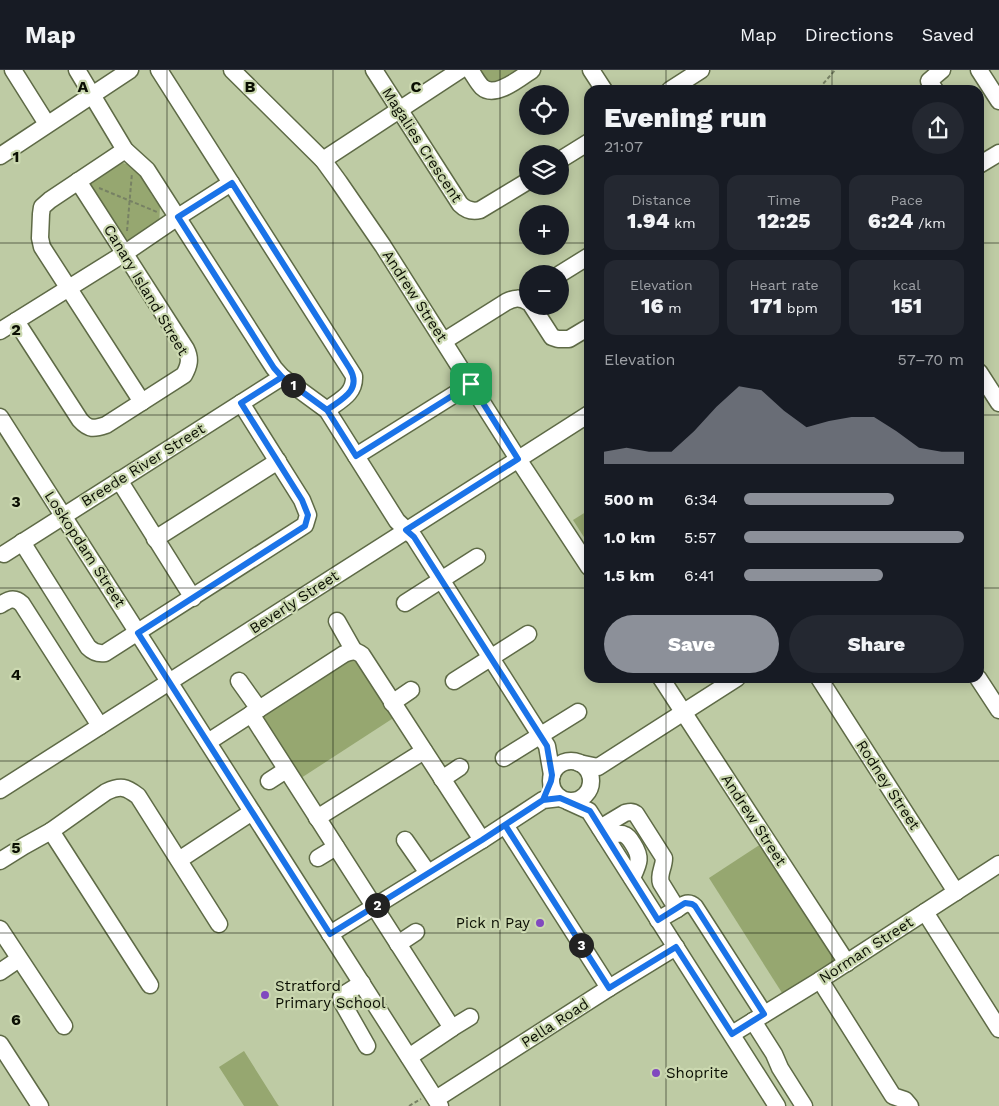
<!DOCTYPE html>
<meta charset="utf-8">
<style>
body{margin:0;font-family:"Work Sans",sans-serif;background:#242831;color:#f1f3f6;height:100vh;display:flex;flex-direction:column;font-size:19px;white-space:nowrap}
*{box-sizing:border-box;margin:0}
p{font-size:16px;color:#9ea1a6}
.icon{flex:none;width:28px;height:28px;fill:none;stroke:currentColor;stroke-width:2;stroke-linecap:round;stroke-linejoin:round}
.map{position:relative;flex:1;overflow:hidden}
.sheet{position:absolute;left:584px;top:15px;width:400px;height:598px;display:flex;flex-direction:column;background:#171b24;border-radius:15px;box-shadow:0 2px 12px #0003}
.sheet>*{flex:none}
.buttons{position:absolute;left:519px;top:15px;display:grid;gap:10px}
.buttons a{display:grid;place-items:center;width:50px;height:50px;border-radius:50%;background:#171b24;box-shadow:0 2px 12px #0003;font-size:25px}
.pin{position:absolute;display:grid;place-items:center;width:42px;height:42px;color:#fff;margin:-21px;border-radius:10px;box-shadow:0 2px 8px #0006}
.km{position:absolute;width:25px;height:25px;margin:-12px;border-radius:50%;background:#222;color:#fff;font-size:14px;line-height:25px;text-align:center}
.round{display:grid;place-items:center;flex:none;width:52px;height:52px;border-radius:26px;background:#242831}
.headline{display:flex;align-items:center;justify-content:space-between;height:85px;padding:0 20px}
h1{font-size:28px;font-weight:800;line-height:38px}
.metrics{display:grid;grid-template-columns:repeat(3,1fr);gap:8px;height:85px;padding:5px 20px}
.metrics div{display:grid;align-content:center;border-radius:12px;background:#242831;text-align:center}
.metrics b{font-size:21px;font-weight:800}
.metrics small{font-size:14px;font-weight:400}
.metrics p{font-size:14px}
.chart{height:140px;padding:10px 20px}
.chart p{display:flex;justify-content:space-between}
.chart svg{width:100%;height:90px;margin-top:5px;fill:#8c9099;opacity:.7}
.action{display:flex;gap:10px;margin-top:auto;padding:10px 20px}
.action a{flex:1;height:58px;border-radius:30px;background:#8c9099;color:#fff;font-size:20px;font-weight:800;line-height:58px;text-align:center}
.action a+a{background:#242831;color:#f1f3f6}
ul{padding:0 20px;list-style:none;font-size:16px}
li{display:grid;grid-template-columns:80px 60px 1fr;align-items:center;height:38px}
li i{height:12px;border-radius:6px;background:#8c9099}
header{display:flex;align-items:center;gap:30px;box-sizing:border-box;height:70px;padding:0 25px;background:#171b24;border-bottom:1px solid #363941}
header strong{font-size:24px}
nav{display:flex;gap:28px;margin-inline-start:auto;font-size:18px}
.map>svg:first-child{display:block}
.green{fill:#96a770}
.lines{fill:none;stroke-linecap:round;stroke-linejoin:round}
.minor-casing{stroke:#5e6a46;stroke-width:19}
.path{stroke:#778164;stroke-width:2;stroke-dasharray:4 2.5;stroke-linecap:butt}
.minor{stroke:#fff;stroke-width:16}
.route-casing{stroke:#fff;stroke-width:10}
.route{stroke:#1a73e8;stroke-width:6}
.grid{fill:none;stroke:#0b0f03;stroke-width:1;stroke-opacity:0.55}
.poi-dot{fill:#8149bf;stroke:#cbd8b0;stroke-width:2}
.labels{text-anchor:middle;stroke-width:4.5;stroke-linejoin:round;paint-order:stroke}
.street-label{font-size:15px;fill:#0b0f03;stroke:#cbd8b0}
.poi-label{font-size:15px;fill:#0b0f03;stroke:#cbd8b0;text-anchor:start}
.grid-label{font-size:16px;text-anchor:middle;font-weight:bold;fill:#0b0f03;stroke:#cbd8b0;stroke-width:4.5;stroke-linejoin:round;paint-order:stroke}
</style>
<header>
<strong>Map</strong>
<nav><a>Map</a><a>Directions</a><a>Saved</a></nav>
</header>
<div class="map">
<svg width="999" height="1036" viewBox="0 0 999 1036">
<rect width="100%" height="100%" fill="#becba4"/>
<g class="green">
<path d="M475,0H524L493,17Z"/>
<path d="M123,93L130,95L145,111L151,124L160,137L159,155L126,174L88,115L89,112L118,94Z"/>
<path d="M589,440V475L573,450Z"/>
<path d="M355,587L395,647L298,710L260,646L263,642Z"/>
<path d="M764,772L836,885L833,894L784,926L709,808Z"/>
<path d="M244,981L278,1035L279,1036H244L219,997Z"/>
</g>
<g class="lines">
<defs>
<g id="minor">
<path d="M13,0L47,54"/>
<path d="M77,0L125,80L147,100L274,298L282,307L327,340L397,451L414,467L547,676L552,705"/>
<path d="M159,0L354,306C355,324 340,330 327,340"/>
<path d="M232,0L323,90L339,112L383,176L518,389L589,497"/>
<path d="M374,0L460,134C466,140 472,142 480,140L528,111"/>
<path d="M470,0C474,5 477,12 482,17C495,29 520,8 532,0"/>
<path d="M591,0L604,20"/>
<path d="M979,0L999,31"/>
<path d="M670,20L701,0"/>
<path d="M935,20L929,11L942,0"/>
<path d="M125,80L50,130L42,137L41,144L40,168L42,177L142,332"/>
<path d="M0,86L130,0"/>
<path d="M323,90L460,0"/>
<path d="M560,90L589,72"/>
<path d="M979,95L999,83"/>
<path d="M560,204L589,186"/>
<path d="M532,236L552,267L558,269H569L589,257"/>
<path d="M16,251L80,350C89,360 94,359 106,355L184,305C189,296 191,289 186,279L78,111"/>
<path d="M0,261L125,183L178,147L231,113"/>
<path d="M444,271L506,232C514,228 520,227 528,232"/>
<path d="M979,302L999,333"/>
<path d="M0,347L440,1036"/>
<path d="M356,386L471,314"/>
<path d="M119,410L193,528"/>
<path d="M155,469L278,391"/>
<path d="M22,472L88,577C93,582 98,584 105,583L305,455L308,445L302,430L241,333"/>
<path d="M4,484L282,307"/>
<path d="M405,533L477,487"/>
<path d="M0,535C8,530 14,526 22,534L100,656"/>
<path d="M337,551L354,581"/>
<path d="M661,608L847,893"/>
<path d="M819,608L956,822"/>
<path d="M978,608L999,640"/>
<path d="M239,611L259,639"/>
<path d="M454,611L528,564"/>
<path d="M392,633L411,620"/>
<path d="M251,644L452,958L409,987"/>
<path d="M208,672L344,584C351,581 356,580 362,585L482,770"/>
<path d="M504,688L578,642"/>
<circle cx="571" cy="711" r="20"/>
<path d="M579,693L598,697L737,608"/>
<path d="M442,709L460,697"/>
<path d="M269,711L286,700"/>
<path d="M0,720L589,344"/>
<path d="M567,731L589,741L777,1036"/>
<path d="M317,748L424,681"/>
<path d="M505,755L609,918"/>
<path d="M600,758L625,743C629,742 632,741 636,744L664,788C664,798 658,804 661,813L677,839L658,850"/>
<path d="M51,761L150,915"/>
<path d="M605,766C611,765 620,762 625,765C629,767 631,771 633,774C642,788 639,793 632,808"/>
<path d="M405,770L428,803"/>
<path d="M318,788L336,777"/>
<path d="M179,790L252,742"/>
<path d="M0,791L24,776L51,761L106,722C121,715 126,717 138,726L219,854"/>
<path d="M677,839C683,835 688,830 695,837L764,944"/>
<path d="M925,842L999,959"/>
<path d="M0,859L64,956"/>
<path d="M330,864L482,770L543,730L560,728"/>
<path d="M398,874L416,862"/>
<path d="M0,902L19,889"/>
<path d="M820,910L893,1026L905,1030L910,1036"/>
<path d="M362,913L343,925L341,928L342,932L367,976"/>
<path d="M753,951L774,984L780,998L804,1036"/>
<path d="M452,958L470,947"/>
<path d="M732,964L820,910L999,794"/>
<path d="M0,974L40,1036"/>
<path d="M436,1029L609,918L676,877"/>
</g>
</defs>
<use href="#minor" class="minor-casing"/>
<g class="path">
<path d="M822,20L823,14L835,0"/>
<path d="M99,118L157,142"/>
<path d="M127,161L132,103"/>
<path d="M409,1036L421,1029"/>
</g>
<use href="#minor" class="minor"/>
</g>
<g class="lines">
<defs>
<path id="route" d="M471,314L356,386L327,340L282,307L274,298L178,147L232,113L350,299C362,320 342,329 327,340L286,310L282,307L241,333L302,430L308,445L305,456L138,563L330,864L482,770L543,730L560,728L567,731L590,741L658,850L685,833L692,834L695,836L764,944L732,964L676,877L609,918L505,755L543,730L551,711L552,705L547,676L414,467L406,460L518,389L471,314"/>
</defs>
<use href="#route" class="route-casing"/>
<use href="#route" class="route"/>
</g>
<path class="grid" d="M167,0V1036M333,0V1036M500,0V1036M666,0V20M832,0V20M0,173H528M560,173H589M979,173H999M0,345H589M979,345H999M0,518H589M979,518H999M666,608V1036M832,608V1036M0,691H999M0,863H999"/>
<g class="poi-dot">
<circle cx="540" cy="853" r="5"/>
<circle cx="265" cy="925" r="5"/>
<circle cx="656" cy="1003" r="5"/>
</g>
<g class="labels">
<g class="street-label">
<text transform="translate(422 75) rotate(57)" y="5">Magalies Crescent</text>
<text transform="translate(146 220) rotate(59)" y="5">Canary Island Street</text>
<text transform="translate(415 226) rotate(57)" y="5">Andrew Street</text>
<text transform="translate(143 395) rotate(-32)" y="5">Breede River Street</text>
<text transform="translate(85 479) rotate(57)" y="5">Loskopdam Street</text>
<text transform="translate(294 532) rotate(-33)" y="5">Beverly Street</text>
<text transform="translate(888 715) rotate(57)" y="5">Rodney Street</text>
<text transform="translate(754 750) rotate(57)" y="5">Andrew Street</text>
<text transform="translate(866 880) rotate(-33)" y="5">Norman Street</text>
<text transform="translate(555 953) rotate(-33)" y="5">Pella Road</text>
</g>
<g class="poi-label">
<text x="530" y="858" text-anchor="end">Pick n Pay</text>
<text x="275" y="921">Stratford<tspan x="275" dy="17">Primary School</tspan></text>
<text x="666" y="1008">Shoprite</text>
</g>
</g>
<g class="grid-label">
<text x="83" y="22">A</text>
<text x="250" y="22">B</text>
<text x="416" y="22">C</text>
<text x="16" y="92">1</text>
<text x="16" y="265">2</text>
<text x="16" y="437">3</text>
<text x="16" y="610">4</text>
<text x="16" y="783">5</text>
<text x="16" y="955">6</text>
</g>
</svg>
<div class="buttons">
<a><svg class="icon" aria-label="locate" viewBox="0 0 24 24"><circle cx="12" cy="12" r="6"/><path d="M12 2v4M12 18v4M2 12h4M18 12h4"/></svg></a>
<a><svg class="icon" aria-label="layers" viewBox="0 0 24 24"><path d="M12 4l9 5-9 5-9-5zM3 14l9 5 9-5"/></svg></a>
<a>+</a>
<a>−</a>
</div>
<div class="pin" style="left:471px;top:314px;background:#1e9e55"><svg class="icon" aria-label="arrive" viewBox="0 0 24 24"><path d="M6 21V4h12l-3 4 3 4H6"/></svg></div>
<b class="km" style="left:293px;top:315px">1</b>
<b class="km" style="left:377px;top:835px">2</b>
<b class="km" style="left:581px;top:875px">3</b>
<section class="sheet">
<div class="headline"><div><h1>Evening run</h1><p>21:07</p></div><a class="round"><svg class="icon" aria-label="share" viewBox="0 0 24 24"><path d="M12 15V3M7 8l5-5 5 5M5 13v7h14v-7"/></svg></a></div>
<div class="metrics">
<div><p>Distance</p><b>1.94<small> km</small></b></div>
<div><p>Time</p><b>12:25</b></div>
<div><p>Pace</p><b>6:24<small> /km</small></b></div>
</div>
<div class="metrics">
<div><p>Elevation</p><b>16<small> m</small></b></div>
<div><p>Heart rate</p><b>171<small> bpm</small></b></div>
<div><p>kcal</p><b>151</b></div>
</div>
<div class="chart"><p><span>Elevation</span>57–70 m</p>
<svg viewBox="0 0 160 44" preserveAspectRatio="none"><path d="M0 44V38L10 36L20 38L30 38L40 28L50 16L60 6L70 8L80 18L90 26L100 23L110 21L120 21L130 28L140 36L150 38L160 38V44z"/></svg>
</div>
<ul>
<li><b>500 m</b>6:34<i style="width:68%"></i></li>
<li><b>1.0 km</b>5:57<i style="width:100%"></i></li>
<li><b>1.5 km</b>6:41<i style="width:63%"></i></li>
</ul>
<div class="action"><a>Save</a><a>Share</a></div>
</section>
</div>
